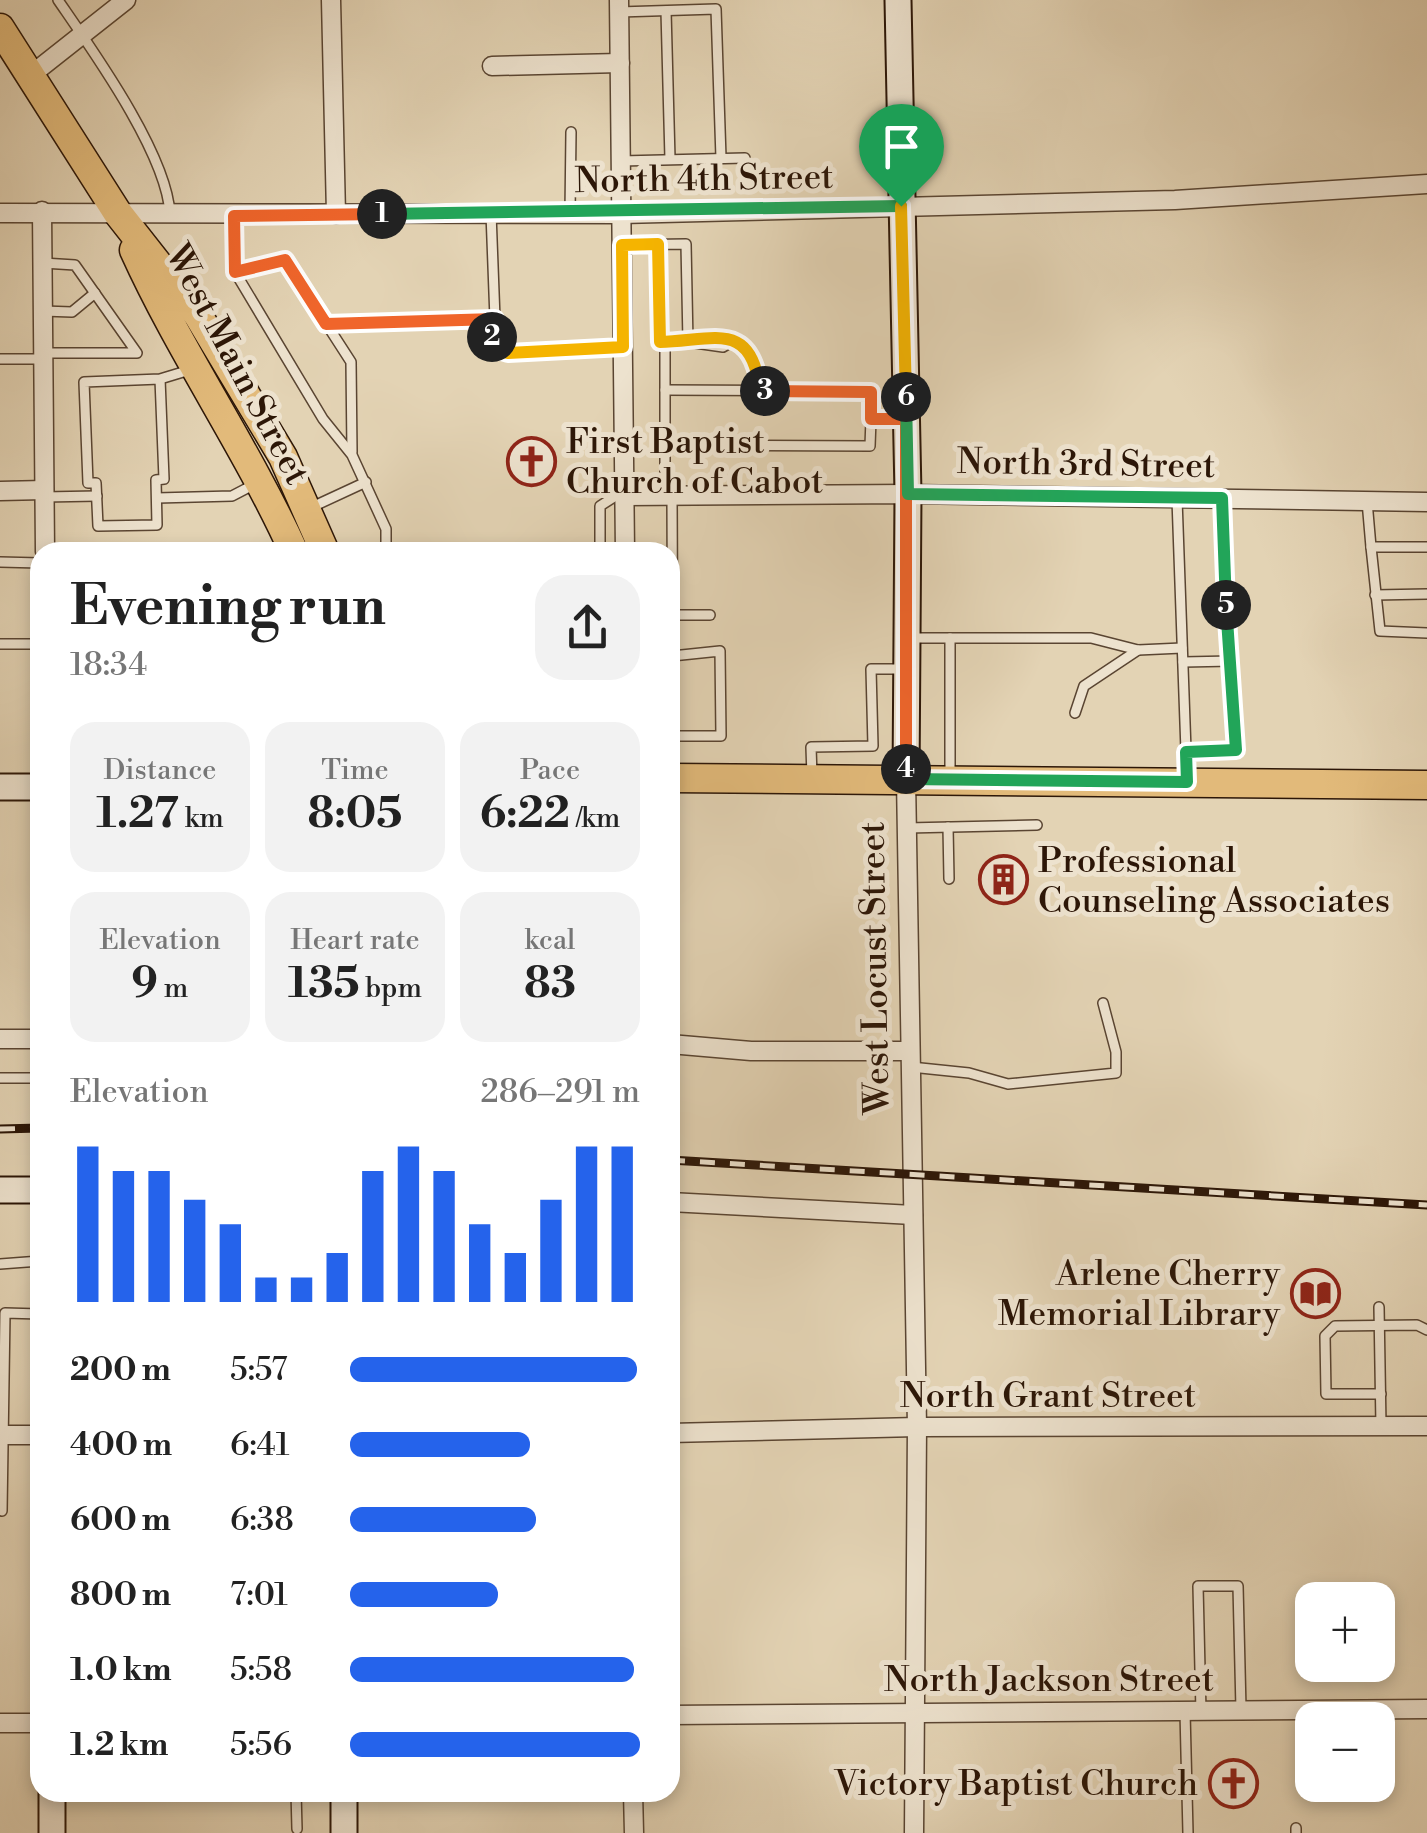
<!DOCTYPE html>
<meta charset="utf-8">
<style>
body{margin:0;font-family:"Libre Bodoni",serif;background:#f2f2f2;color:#222;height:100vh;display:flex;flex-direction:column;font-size:38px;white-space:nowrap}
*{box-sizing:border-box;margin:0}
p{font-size:32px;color:#767676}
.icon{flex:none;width:55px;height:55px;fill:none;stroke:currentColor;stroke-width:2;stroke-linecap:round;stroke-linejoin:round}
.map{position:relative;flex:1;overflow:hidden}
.sheet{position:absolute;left:30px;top:542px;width:650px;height:1260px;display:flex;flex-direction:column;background:#fff;border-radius:30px;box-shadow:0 5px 15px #0003}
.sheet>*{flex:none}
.tools{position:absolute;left:1295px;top:1582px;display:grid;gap:20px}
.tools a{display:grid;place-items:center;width:100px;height:100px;border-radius:20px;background:#fff;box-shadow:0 5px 15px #0003;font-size:50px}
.pin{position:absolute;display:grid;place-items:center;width:85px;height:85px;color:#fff;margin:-102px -42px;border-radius:50% 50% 50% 0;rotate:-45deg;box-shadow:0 0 10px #0007}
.pin .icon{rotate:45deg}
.km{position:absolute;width:50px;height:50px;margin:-25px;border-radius:50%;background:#222;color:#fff;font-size:28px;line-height:50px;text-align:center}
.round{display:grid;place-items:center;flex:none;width:105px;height:105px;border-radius:30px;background:#f2f2f2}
.overview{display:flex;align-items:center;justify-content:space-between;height:170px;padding:0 40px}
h1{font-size:55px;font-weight:800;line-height:75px}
.figures{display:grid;grid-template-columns:repeat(3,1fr);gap:15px;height:170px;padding:10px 40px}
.figures div{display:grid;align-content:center;border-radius:25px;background:#f2f2f2;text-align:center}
.figures b{font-size:42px;font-weight:800}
.figures small{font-size:28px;font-weight:400}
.figures p{font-size:28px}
.chart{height:280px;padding:20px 40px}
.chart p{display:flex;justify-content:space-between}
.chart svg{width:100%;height:180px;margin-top:10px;stroke:#2563eb;stroke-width:6}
ul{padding:0 40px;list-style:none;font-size:32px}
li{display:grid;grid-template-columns:160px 120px 1fr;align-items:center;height:75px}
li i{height:25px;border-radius:12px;background:#2563eb}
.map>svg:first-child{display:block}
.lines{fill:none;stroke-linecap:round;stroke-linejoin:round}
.lane-casing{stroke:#5a4532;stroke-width:12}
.street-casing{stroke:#5a4532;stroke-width:21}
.secondary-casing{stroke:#2c1607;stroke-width:29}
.primary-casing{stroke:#2c1607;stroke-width:31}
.lane{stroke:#ede2ce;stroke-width:9}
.street{stroke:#ede2ce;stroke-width:18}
.secondary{stroke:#ede2ce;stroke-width:25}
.primary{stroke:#e2ba7a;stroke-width:28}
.rail-casing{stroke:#2c1607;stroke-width:9}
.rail{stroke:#ede2ce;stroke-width:5;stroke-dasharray:15;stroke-linecap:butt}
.split-1-casing{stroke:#fff;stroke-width:20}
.split-2-casing{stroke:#fff;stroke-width:20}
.split-3-casing{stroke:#fff;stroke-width:20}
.split-4-casing{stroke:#fff;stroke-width:20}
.split-5-casing{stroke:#fff;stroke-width:20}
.split-6-casing{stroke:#fff;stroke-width:20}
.split-7-casing{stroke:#fff;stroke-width:20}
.split-1{stroke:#22a559;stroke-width:12}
.split-2{stroke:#f0652b;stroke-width:12}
.split-3{stroke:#f5b400;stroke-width:12}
.split-4{stroke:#f0652b;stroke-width:12}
.split-5{stroke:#22a559;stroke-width:12}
.split-6{stroke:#22a559;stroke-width:12}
.split-7{stroke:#f5b400;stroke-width:12}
.labels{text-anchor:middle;stroke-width:10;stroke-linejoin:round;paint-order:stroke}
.street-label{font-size:35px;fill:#2c1607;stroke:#ede2ce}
.poi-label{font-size:35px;fill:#2c1607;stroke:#ede2ce;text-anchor:start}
</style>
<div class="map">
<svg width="1427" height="1833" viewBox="0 0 1427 1833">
<rect width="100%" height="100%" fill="#e3d3b4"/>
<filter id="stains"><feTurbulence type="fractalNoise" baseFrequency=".002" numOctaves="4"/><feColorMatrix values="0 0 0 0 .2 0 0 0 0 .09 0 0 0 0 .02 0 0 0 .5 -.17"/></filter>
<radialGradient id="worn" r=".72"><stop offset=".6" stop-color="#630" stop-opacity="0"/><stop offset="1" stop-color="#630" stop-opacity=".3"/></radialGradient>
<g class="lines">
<defs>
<g id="lane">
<path d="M58,0C93,51 167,154 170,214"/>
<path d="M666,11L670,159"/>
<path d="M619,12L716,9L721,158"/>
<path d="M621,161L745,158"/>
<path d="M570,213L571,132"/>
<path d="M234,216L235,272L323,419L352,455L386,529V552"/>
<path d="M658,244L660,343L665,342V496"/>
<path d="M622,245L686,244L688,342"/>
<path d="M43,263L75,265L137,353H43"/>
<path d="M235,272L285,260L289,266L351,362L352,452"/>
<path d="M43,311L72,312L95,293"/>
<path d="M495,319L491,330L498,350L508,353L623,347"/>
<path d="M326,324L495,319L491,213"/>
<path d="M665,342C717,341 752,320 759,391"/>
<path d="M688,342L723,347L733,341"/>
<path d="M0,359H43"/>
<path d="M160,379L164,479L156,480L157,525L98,526L96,483H88L84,382L160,379L193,369"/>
<path d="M665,390L871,391V419H904"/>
<path d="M665,445L870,446L871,419"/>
<path d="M44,497L97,496"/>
<path d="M157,498L232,496L255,484"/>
<path d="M1177,499L1187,779"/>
<path d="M1367,501L1371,547H1427"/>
<path d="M312,507L366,482"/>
<path d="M1371,547L1380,631L1427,633"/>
<path d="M600,552V506L625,490"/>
<path d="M0,562L40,563"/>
<path d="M1375,595L1427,594"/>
<path d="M672,615H710"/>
<path d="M910,638H950V777"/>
<path d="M950,638H1091L1138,650L1182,648"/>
<path d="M0,644H40"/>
<path d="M670,656H672L720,651L721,736H673L672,496"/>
<path d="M1183,662L1232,661"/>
<path d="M1075,713L1084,686L1138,650"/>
<path d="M1186,752L1236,750L1223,498"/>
<path d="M812,776L811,747L873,746L871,669H904"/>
<path d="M948,827L949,879"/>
<path d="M907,828L1037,825"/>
<path d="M911,1067L969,1073L1008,1084L1116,1073V1052L1103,1003"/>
<path d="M0,1078H40"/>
<path d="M0,1264L40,1261"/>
<path d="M1379,1307L1381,1426"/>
<path d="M1381,1394H1326L1325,1336L1335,1326L1417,1325L1427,1330"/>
<path d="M2,1511L5,1313L40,1314"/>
<path d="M1185,1712L1188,1833"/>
<path d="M1201,1712L1198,1586H1238L1241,1709"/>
<path d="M196,1792V1794"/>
<path d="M244,1792V1793"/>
<path d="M296,1792L297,1829"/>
<path d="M1296,1828V1833"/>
</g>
<g id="street">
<path d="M331,0L336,214"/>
<path d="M619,0L625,552"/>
<path d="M492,66L620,63"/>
<path d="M31,75L126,0"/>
<path d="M42,211L45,552"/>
<path d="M0,213L621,214L1175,200L1427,184"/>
<path d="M0,491L44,490"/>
<path d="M625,496L908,494L1427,502"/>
<path d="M906,779L917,1427L914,1833"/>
<path d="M0,1039H40"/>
<path d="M670,1044L751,1051H909"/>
<path d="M670,1202L913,1215"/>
<path d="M670,1433L917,1427L1427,1426"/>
<path d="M0,1435H40"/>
<path d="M670,1715L1427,1709"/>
<path d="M0,1723H40"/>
<path d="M633,1792L634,1833"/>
</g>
<g id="secondary">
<path d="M898,0L908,494L906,779"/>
<path d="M0,787H40"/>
<path d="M0,1190H40"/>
<path d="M344,1792V1833"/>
<path d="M52,1833V1792"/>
</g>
<g id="primary">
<path d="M0,28L117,212L198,315L283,457L325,552"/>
<path d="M134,250C181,354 247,448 294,552"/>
<path d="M670,778L1427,785"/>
</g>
</defs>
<use href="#lane" class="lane-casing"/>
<use href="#street" class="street-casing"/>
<use href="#secondary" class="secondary-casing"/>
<use href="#primary" class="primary-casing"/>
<use href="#lane" class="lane"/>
<use href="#street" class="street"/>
<use href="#secondary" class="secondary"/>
<use href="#primary" class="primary"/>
<defs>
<g id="rail">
<path d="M0,1129L40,1128"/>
<path d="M670,1160L1427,1205"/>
</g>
</defs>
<use href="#rail" class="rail-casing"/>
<use href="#rail" class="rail"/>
</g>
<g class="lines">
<defs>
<path id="split-1" d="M382,214L901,206"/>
<path id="split-2" d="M382,214L234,216L235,272L285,260L326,324L495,319L492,337"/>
<path id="split-3" d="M492,337L498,350L508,353L623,347L622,245L658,244L660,342C713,341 752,319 760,391H765"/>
<path id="split-4" d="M765,391L871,392V419H906V769"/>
<path id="split-5" d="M906,769V779L1187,782L1186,752L1236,750L1226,605"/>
<path id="split-6" d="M906,397L908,494L1222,498L1226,605"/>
<path id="split-7" d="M901,206L906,397"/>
</defs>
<use href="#split-1" class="split-1-casing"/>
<use href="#split-2" class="split-2-casing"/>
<use href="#split-3" class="split-3-casing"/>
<use href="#split-4" class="split-4-casing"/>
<use href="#split-5" class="split-5-casing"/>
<use href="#split-6" class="split-6-casing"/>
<use href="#split-7" class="split-7-casing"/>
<use href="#split-1" class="split-1"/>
<use href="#split-2" class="split-2"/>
<use href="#split-3" class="split-3"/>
<use href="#split-4" class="split-4"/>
<use href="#split-5" class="split-5"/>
<use href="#split-6" class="split-6"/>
<use href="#split-7" class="split-7"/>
</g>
<defs>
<symbol id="church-ring" viewBox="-11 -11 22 22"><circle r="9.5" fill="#ede2ce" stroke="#8f2418" stroke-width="1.5"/><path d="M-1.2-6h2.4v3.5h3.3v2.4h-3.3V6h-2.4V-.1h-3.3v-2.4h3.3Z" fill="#8f2418"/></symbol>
<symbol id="building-ring" viewBox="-11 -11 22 22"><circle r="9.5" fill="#ede2ce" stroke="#8f2418" stroke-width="1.5"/><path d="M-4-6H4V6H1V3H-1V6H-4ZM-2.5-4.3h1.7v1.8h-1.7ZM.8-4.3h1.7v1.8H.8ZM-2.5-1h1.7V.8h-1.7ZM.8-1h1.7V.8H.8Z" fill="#8f2418"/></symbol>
<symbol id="library-ring" viewBox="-11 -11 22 22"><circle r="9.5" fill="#ede2ce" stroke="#8f2418" stroke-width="1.5"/><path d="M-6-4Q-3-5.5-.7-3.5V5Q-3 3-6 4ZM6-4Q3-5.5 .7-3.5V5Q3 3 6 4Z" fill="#8f2418"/></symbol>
</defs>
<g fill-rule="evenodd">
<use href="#church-ring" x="504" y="434" width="55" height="55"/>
<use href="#building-ring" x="976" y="852" width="55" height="55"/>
<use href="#library-ring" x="1288" y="1266" width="55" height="55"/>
<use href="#church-ring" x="1206" y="1756" width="55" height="55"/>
</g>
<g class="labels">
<g class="street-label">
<text transform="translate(704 178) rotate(-1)" y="12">North 4th Street</text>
<text transform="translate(238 364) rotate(62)" y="12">West Main Street</text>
<text transform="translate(1086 463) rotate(1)" y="12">North 3rd Street</text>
<text transform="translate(874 968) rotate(-91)" y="12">West Locust Street</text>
<text x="1048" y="1407">North Grant Street</text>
<text x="1049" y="1691">North Jackson Street</text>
</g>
<g class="poi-label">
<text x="566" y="453">First Baptist<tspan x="566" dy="40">Church of Cabot</tspan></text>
<text x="1038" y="872">Professional<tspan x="1038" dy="40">Counseling Associates</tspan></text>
<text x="1280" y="1285" text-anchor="end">Arlene Cherry<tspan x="1280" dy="40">Memorial Library</tspan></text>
<text x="1198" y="1795" text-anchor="end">Victory Baptist Church</text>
</g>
</g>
<rect width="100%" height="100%" filter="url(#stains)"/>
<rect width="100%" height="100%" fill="url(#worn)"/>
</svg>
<div class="tools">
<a>+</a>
<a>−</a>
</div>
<div class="pin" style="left:901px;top:206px;background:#1e9e55"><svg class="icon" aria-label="arrive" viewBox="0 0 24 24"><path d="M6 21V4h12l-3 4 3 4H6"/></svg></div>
<b class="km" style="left:382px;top:214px">1</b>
<b class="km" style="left:492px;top:337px">2</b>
<b class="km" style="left:765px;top:391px">3</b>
<b class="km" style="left:906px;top:769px">4</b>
<b class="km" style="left:1226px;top:605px">5</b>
<b class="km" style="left:906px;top:397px">6</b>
<section class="sheet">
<div class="overview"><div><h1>Evening run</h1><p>18:34</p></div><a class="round"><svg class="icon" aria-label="share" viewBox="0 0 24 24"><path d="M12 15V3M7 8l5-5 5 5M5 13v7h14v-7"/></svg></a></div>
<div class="figures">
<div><p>Distance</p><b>1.27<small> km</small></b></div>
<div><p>Time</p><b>8:05</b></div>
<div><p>Pace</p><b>6:22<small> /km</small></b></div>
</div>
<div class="figures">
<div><p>Elevation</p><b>9<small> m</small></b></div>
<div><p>Heart rate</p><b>135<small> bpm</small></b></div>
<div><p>kcal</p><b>83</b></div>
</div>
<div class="chart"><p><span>Elevation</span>286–291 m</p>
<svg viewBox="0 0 160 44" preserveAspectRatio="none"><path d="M5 44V6M15 44V12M25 44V12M35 44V19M45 44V25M55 44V38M65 44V38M75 44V32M85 44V12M95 44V6M105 44V12M115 44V25M125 44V32M135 44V19M145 44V6M155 44V6"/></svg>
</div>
<ul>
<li><b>200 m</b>5:57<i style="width:99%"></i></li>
<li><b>400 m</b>6:41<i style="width:62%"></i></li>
<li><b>600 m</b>6:38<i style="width:64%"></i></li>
<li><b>800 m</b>7:01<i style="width:51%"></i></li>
<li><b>1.0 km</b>5:58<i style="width:98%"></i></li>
<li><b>1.2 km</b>5:56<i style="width:100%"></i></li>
</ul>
</section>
</div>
